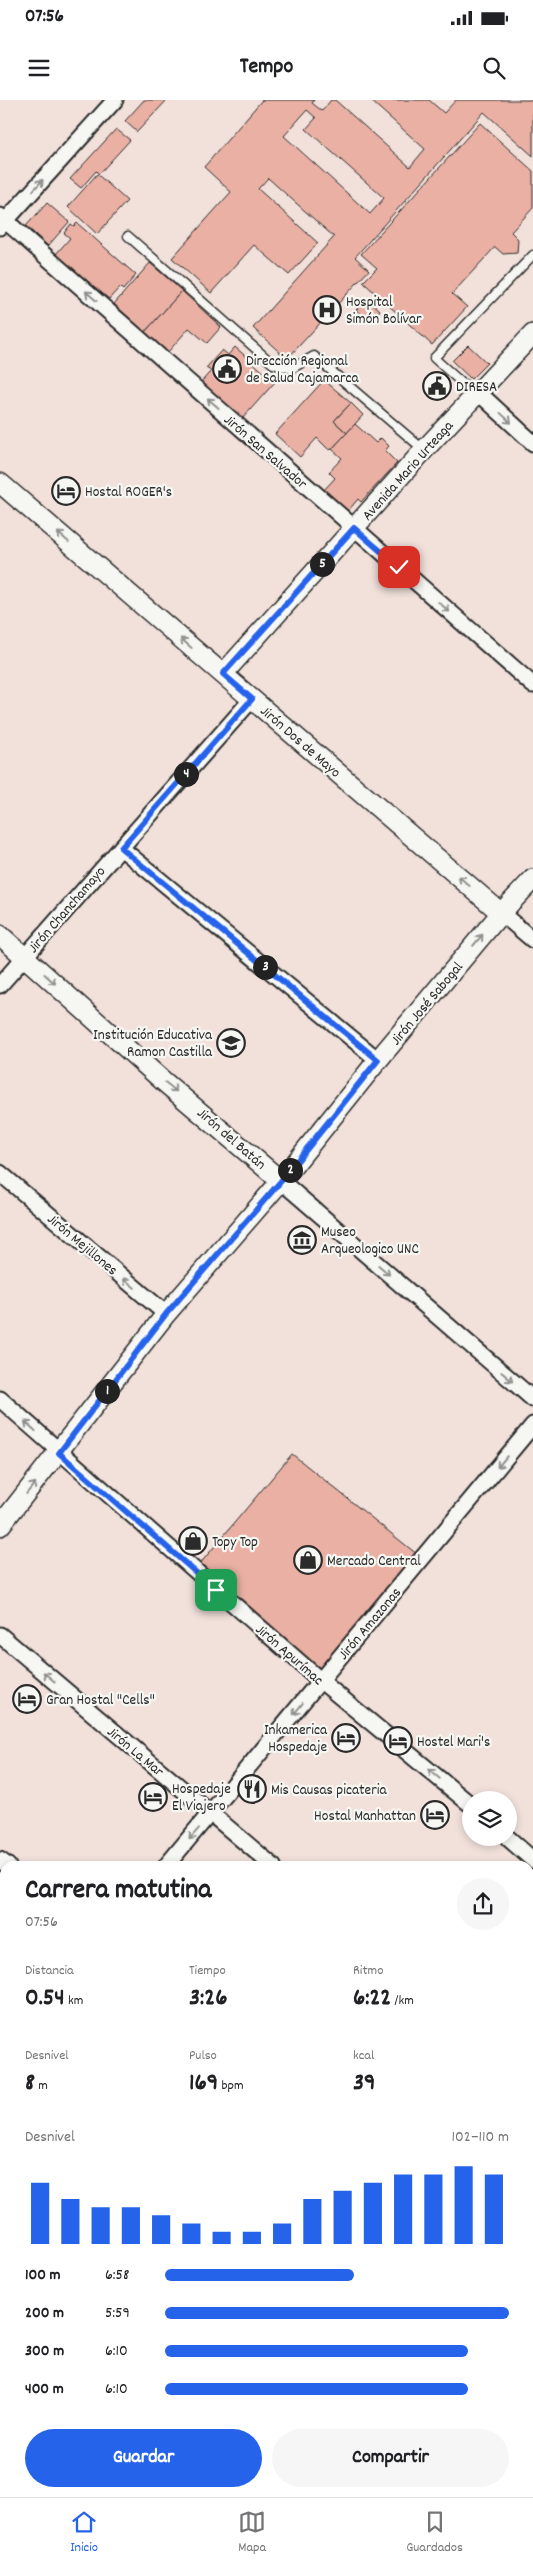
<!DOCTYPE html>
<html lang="es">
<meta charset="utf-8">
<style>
body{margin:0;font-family:Dekko,sans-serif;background:#f6f6f6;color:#202124;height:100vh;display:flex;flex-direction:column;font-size:19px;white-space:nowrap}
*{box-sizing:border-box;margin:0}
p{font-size:16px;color:#757577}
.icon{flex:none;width:28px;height:28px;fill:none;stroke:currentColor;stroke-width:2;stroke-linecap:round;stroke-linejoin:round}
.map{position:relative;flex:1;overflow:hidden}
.details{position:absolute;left:0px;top:1761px;width:534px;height:636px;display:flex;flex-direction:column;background:#fff;border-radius:15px 15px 0 0;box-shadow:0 2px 8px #0003}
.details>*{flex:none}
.controls{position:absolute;left:462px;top:1691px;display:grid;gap:10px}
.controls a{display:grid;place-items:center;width:55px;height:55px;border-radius:50%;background:#fff;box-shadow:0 2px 8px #0003;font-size:25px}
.pin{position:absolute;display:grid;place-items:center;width:42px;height:42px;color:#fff;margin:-21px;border-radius:10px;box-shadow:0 2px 8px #0006}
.km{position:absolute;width:25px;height:25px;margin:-12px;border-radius:50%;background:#222;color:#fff;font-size:14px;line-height:25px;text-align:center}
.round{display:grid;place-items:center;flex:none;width:52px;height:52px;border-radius:26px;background:#f6f6f6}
.overview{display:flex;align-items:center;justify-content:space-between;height:85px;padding:0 25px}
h1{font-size:28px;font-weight:700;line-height:38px}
.metrics{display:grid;grid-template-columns:repeat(3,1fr);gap:8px;height:85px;padding:5px 25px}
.metrics div{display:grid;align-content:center}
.metrics b{font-size:25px;font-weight:700}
.metrics small{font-size:14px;font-weight:400}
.metrics p{font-size:14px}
.chart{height:140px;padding:10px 25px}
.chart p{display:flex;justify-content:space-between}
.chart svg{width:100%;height:90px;margin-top:5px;stroke:#2563eb;stroke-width:6}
.action{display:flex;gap:10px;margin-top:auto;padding:10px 25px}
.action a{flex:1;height:58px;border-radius:30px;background:#2563eb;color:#fff;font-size:20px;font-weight:700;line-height:58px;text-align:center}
.action a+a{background:#f6f6f6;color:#202124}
ul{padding:0 25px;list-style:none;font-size:16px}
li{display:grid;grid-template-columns:80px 60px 1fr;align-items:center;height:38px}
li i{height:12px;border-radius:6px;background:#2563eb}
.status{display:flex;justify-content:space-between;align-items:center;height:35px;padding:0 25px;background:#fff;direction:ltr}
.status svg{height:14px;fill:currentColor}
header{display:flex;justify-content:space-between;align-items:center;height:65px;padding:0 25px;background:#fff;font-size:22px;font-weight:700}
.tab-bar{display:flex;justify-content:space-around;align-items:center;height:70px;border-top:1px solid #e0e0e0;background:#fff;font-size:14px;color:#757577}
.tab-bar a{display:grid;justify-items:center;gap:2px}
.tab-bar .current{color:#2563eb}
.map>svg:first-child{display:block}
.building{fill:#eab0a4;stroke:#2b2b2b;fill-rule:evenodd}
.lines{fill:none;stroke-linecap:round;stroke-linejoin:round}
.service-casing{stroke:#2b2b2b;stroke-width:11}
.minor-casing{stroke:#2b2b2b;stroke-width:19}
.tertiary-casing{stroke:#2b2b2b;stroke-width:22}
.service{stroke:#f6f6f2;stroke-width:8}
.minor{stroke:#f6f6f2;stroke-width:15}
.tertiary{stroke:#f6f6f2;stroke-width:19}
.oneway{stroke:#90908e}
.route-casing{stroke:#fff;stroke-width:10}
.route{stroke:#2563eb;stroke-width:6}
.labels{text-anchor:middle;stroke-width:4.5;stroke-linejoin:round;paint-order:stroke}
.poi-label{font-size:15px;fill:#2b2b2b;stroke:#f6f6f2;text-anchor:start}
.street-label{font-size:15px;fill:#2b2b2b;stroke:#f6f6f2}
</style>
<div class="status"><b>07:56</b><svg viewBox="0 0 49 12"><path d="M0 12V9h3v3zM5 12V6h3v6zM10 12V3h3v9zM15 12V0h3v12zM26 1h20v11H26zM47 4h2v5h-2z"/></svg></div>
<header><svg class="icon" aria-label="menu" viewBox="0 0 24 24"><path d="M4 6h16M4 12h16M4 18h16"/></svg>Tempo<svg class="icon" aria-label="search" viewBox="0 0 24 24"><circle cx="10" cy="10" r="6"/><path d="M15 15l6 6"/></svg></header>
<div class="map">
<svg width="533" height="2397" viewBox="0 0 533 2397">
<rect width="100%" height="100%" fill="#f2e1db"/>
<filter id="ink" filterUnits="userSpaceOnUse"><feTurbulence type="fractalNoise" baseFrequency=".02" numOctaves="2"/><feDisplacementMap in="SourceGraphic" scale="10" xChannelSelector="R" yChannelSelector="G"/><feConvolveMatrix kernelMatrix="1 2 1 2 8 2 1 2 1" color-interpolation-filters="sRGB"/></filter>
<g filter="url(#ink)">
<g class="building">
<path d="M144,0H167L137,32L125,21Z"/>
<path d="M262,0H314L312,3L322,11L331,0H335L410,67L425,49L370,0H429L444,13L456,0H530L533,2V56L484,12L355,157L369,170L287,259L253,228L334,137L268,78L258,89L318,143L289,175L254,145L211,193L172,158L231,92L204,67ZM307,10L316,18L306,29L384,98L370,114L284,36Z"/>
<path d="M480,23L533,71V108L511,132L518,139L517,153L503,154L495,147L452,194L467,207L432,245L363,182L377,168L361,154Z"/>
<path d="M116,29L130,40L99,74L96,71L81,88L70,79Z"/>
<path d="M97,74L127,101L97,134L68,107Z"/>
<path d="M47,103L69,122L48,146L26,126Z"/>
<path d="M77,123L136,175L123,190L120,187L109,199L56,154L70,138L64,133L71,124L74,126Z"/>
<path d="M150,163L182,191L145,232L114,204Z"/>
<path d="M182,191L221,227L207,243L189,228L168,252L145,232Z"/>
<path d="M367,198L380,210L370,222L356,210Z"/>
<path d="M468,245L487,263L471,279L452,261Z"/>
<path d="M235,247L275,282L242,319L201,282L211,271L206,268L222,250L228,255Z"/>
<path d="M324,280L351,303L334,321L347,333L332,349L329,350L317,338L300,357L275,334Z"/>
<path d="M351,303L363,315L347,333L334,321Z"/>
<path d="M355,324L376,343L381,338L389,346L385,351L397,363L361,402L358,399L348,411L324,390L335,378L329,372L342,358L332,349Z"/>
<path d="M292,1354L418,1455L322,1571L199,1465Z"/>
</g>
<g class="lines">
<defs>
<g id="service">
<path d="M128,136L273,264L291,269L314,256L424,350"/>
<path d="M479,293L462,283L434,258L533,155"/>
</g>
<g id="minor">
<path d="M0,116L533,585"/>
<path d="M0,127L115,0"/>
<path d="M479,293L533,343"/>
<path d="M121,748L378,960"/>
<path d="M501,813L533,840"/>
<path d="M0,885L252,599"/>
<path d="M0,1073L166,1214"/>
<path d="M281,1081L533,1299"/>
<path d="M0,1299L321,1581L471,1705"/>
<path d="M0,1535L273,1766"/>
<path d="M508,1738L533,1760"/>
<path d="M0,1760L8,1766"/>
<path d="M166,1766L533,1325"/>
<path d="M529,1839L533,1835"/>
<path d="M0,1959L5,1953"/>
<path d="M0,1988L5,1992"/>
<path d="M529,2196L533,2199"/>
<path d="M529,2261L533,2256"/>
<path d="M470,2392L475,2397"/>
<path d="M0,2393L5,2387"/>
<path d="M413,2397L416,2392"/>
</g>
<g id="tertiary">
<path d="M0,383L501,813"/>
<path d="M223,574L424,350L533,234"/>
<path d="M0,835L162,980L281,1081"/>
<path d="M0,1426L166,1214L281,1081L378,960L501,813L533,779"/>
<path d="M0,2221L5,2225"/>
<path d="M195,2392L200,2397"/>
</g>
</defs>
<use href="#service" class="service-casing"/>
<use href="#minor" class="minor-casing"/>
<use href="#tertiary" class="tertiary-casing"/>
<use href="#service" class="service"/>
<use href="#minor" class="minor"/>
<use href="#tertiary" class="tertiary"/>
</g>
<defs><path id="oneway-shaft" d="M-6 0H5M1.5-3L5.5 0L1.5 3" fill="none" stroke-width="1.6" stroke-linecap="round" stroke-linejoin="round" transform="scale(1.25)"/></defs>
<g class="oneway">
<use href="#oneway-shaft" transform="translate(38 85) rotate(-48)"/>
<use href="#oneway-shaft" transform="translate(91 196) rotate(-139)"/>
<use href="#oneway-shaft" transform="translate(213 303) rotate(-139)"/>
<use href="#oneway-shaft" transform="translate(506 318) rotate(43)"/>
<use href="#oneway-shaft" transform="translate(63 437) rotate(-139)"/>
<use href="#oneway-shaft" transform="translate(444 507) rotate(41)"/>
<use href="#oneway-shaft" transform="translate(186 543) rotate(-139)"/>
<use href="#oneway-shaft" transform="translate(464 781) rotate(-139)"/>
<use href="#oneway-shaft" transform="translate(478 840) rotate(-50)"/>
<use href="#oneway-shaft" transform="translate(50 879) rotate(42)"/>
<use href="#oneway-shaft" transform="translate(171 987) rotate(39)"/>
<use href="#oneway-shaft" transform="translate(384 1170) rotate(41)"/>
<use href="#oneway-shaft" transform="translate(129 1183) rotate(-140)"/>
<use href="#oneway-shaft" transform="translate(507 1277) rotate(41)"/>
<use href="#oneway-shaft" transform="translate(30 1326) rotate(-138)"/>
<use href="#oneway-shaft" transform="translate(502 1362) rotate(130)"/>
<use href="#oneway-shaft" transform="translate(31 1388) rotate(-51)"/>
<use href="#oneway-shaft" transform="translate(49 1577) rotate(-140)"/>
<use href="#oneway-shaft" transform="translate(298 1609) rotate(129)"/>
<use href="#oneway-shaft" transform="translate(434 1674) rotate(-141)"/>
<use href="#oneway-shaft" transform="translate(194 1734) rotate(131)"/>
</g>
</g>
<g class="lines" filter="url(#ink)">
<defs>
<path id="route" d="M216,1490L59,1353L166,1214L281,1081L378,960L121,748L252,599L223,574L354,428L399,467"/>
</defs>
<use href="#route" class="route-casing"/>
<use href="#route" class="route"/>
</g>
<defs>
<symbol id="hospital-ring" viewBox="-11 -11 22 22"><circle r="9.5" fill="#f6f6f2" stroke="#2b2b2b" stroke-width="1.5"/><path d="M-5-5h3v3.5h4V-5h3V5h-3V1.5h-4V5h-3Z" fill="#2b2b2b"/></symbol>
<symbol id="civic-ring" viewBox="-11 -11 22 22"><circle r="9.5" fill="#f6f6f2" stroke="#2b2b2b" stroke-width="1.5"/><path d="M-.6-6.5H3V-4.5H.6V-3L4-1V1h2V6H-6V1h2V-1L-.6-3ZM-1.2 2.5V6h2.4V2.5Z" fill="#2b2b2b"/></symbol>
<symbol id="hotel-ring" viewBox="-11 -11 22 22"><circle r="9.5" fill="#f6f6f2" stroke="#2b2b2b" stroke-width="1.5"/><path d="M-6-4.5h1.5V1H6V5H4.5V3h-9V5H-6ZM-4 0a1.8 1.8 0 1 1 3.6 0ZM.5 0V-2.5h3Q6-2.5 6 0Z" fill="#2b2b2b"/></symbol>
<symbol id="school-ring" viewBox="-11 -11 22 22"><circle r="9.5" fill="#f6f6f2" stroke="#2b2b2b" stroke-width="1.5"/><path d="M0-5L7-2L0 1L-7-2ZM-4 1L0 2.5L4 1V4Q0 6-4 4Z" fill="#2b2b2b"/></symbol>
<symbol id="museum-ring" viewBox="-11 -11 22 22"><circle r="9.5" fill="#f6f6f2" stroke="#2b2b2b" stroke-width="1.5"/><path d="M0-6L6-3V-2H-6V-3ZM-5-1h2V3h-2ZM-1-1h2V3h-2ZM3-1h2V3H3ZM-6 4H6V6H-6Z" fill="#2b2b2b"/></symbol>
<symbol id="shop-ring" viewBox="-11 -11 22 22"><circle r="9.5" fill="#f6f6f2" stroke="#2b2b2b" stroke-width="1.5"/><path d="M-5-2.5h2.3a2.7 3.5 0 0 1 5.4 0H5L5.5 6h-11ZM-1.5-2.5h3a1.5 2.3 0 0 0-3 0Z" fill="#2b2b2b"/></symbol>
<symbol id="restaurant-ring" viewBox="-11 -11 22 22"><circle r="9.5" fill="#f6f6f2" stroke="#2b2b2b" stroke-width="1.5"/><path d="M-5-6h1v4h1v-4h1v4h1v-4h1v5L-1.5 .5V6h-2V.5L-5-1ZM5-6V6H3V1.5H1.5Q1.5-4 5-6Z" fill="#2b2b2b"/></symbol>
</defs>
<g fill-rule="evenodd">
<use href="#hospital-ring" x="311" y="194" width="32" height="32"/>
<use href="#civic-ring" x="211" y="253" width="32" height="32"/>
<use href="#civic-ring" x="421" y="270" width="32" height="32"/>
<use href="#hotel-ring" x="50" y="375" width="32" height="32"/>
<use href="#school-ring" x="215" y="927" width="32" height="32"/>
<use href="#museum-ring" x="286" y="1124" width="32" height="32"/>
<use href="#shop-ring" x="177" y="1425" width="32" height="32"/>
<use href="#shop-ring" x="292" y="1444" width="32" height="32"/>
<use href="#hotel-ring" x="11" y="1583" width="32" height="32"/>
<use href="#hotel-ring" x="330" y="1622" width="32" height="32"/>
<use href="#hotel-ring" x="382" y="1625" width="32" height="32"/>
<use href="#restaurant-ring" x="236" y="1673" width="32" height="32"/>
<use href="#hotel-ring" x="137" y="1681" width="32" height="32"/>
<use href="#hotel-ring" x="419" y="1699" width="32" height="32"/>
</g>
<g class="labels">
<g class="poi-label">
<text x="346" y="206">Hospital<tspan x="346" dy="17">Simón Bolívar</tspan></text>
<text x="246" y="265">Dirección Regional<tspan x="246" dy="17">de Salud Cajamarca</tspan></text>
<text x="456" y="291">DIRESA</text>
<text x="85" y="396">Hostal ROGER's</text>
<text x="212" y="939" text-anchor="end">Institución Educativa<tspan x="212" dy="17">Ramon Castilla</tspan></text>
<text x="321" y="1136">Museo<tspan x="321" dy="17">Arqueologico UNC</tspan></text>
<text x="212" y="1446">Topy Top</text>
<text x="327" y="1465">Mercado Central</text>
<text x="46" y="1604">Gran Hostal "Cells"</text>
<text x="327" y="1634" text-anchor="end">Inkamerica<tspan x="327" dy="17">Hospedaje</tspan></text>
<text x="417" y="1646">Hostel Mari's</text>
<text x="172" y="1693">Hospedaje<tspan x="172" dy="17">El Viajero</tspan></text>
<text x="271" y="1694">Mis Causas picateria</text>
<text x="416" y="1720" text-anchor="end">Hostal Manhattan</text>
</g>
<g class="street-label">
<text transform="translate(266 351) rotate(41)" y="5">Jirón San Salvador</text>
<text transform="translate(407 370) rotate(-48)" y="5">Avenida Mario Urteaga</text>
<text transform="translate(301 641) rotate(41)" y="5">Jirón Dos de Mayo</text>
<text transform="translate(66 809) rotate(-49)" y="5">Jirón Chanchamayo</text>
<text transform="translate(426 903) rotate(-50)" y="5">Jirón José Sabogal</text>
<text transform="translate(232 1038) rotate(41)" y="5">Jirón del Batán</text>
<text transform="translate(83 1144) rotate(40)" y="5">Jirón Mejillones</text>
<text transform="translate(369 1523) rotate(-50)" y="5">Jirón Amazonas</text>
<text transform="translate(290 1554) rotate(41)" y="5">Jirón Apurímac</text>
<text transform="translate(136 1651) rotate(40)" y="5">Jirón La Mar</text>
</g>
</g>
</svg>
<div class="controls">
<a><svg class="icon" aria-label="layers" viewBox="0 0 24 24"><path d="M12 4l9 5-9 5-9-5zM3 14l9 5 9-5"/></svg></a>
</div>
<div class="pin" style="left:216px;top:1490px;background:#1e9e55"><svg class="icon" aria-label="arrive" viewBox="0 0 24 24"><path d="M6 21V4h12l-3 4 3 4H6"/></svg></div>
<div class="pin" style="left:399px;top:467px;background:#d93025"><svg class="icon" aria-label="check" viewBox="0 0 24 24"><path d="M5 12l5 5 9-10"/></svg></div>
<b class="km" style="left:107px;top:1291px">1</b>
<b class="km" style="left:290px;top:1070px">2</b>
<b class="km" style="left:265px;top:867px">3</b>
<b class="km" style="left:186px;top:674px">4</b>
<b class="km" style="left:322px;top:464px">5</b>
<section class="details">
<div class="overview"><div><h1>Carrera matutina</h1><p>07:56</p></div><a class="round"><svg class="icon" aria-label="share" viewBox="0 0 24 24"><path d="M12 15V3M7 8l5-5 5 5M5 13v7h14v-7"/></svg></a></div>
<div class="metrics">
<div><p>Distancia</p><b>0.54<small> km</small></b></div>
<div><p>Tiempo</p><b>3:26</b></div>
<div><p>Ritmo</p><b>6:22<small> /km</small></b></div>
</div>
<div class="metrics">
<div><p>Desnivel</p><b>8<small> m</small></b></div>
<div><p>Pulso</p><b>169<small> bpm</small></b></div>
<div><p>kcal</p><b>39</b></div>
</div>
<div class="chart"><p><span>Desnivel</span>102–110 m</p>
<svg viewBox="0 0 160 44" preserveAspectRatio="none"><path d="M5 44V14M15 44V22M25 44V26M35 44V26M45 44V30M55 44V34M65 44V38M75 44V38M85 44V34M95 44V22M105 44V18M115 44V14M125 44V10M135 44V10M145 44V6M155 44V10"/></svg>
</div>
<ul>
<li><b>100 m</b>6:58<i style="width:55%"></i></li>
<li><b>200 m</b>5:59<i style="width:100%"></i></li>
<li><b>300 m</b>6:10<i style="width:88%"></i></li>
<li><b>400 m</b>6:10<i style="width:88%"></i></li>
</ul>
<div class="action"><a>Guardar</a><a>Compartir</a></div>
</section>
</div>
<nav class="tab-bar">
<a class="current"><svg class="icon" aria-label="home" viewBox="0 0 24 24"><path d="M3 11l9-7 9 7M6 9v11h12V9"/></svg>Inicio</a>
<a><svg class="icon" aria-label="map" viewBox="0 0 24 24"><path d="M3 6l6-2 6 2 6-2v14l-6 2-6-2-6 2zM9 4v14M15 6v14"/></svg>Mapa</a>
<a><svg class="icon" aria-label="saved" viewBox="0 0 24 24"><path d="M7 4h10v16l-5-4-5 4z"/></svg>Guardados</a>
</nav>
